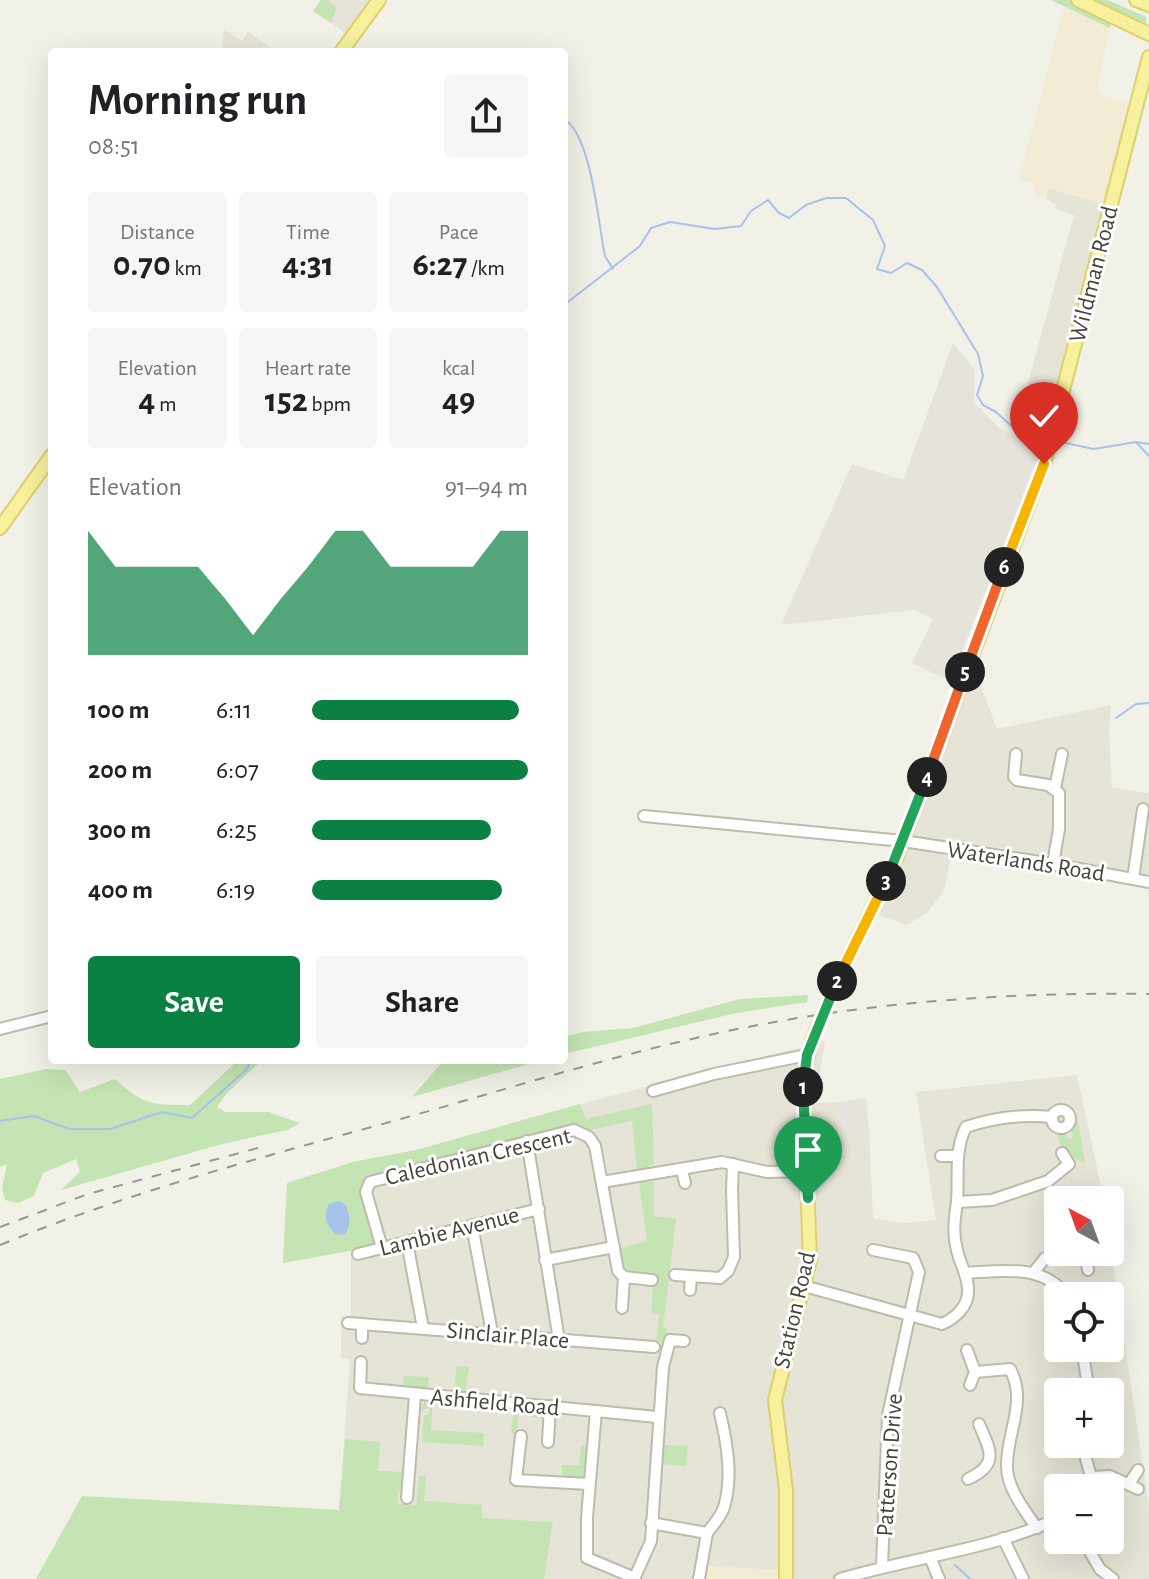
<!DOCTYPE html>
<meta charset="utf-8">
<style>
body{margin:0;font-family:"Alegreya Sans",sans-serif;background:#f6f6f6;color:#202124;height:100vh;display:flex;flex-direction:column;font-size:30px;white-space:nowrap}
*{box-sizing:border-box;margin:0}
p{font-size:26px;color:#757577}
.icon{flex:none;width:44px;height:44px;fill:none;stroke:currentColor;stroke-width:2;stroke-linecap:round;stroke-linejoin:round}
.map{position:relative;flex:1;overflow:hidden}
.side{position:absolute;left:48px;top:48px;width:520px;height:1016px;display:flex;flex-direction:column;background:#fff;border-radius:8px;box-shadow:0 8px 32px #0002}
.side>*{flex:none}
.needle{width:52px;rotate:319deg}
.controls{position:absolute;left:1044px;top:1186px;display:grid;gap:16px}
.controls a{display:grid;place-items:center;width:80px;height:80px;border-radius:8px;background:#fff;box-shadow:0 8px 32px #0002;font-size:40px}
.pin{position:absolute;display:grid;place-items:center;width:68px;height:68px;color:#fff;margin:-82px -34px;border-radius:50% 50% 50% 0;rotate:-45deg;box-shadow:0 0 8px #0007}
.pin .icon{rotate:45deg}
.km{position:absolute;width:40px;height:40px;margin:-20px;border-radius:50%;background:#222;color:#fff;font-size:22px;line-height:40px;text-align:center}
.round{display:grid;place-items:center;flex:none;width:84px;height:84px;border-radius:8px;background:#f6f6f6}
.head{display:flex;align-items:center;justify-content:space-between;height:136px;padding:0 40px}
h1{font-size:44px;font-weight:700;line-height:60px}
.stats{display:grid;grid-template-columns:repeat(3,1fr);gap:12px;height:136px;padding:8px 40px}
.stats div{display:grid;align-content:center;border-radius:8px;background:#f6f6f6;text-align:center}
.stats b{font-size:34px;font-weight:700}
.stats small{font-size:22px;font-weight:400}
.stats p{font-size:22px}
.chart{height:224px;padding:16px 40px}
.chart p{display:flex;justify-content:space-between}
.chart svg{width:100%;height:144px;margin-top:8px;fill:#0b8043;opacity:.7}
.primary-button{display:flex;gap:16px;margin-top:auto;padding:16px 40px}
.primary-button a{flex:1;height:92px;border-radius:8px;background:#0b8043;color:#fff;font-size:32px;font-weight:700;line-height:92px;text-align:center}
.primary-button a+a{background:#f6f6f6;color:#202124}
ul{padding:0 40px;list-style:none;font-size:26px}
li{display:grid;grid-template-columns:128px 96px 1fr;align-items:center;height:60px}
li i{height:20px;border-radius:10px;background:#0b8043}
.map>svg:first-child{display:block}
.residential{fill:#e6e4d6;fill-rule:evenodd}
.commercial{fill:#f3ecd4}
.industrial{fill:#e5e3dc}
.green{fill:#c4e4b3}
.parking{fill:#e4e3df}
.water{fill:#a8c2eb}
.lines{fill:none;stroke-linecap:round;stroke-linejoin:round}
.stream{stroke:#a8c2eb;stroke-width:2}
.minor-casing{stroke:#bdbbab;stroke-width:14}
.major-casing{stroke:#dcd16c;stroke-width:16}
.minor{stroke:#fff;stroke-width:10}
.major{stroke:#f7f09c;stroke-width:12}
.rail{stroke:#969696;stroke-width:2;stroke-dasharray:10 10;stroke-linecap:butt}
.major-bridge-casing{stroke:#dcd16c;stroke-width:16;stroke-linecap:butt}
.major-bridge{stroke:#f7f09c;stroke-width:12}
.split-1-casing{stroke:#fff;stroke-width:16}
.split-2-casing{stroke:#fff;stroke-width:16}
.split-3-casing{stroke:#fff;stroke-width:16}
.split-4-casing{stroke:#fff;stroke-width:16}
.split-5-casing{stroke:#fff;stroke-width:16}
.split-6-casing{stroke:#fff;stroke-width:16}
.split-7-casing{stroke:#fff;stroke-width:16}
.split-1{stroke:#22a559;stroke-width:10}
.split-2{stroke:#22a559;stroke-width:10}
.split-3{stroke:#f5b400;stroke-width:10}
.split-4{stroke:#22a559;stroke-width:10}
.split-5{stroke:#f0652b;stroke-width:10}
.split-6{stroke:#f0652b;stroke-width:10}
.split-7{stroke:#f5b400;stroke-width:10}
.labels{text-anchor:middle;stroke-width:6;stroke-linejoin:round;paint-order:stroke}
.street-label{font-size:24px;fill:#454337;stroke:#fff}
</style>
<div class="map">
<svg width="1149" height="1579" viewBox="0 0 1149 1579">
<rect width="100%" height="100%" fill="#f2f1e7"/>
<g class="residential">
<path d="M321,0H379L352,37L313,11Z"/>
<path d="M224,29L242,41L248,32L278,52H222Z"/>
<path d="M1048,188L1104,204L1046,434L1018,419L1074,215L1055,209L1056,204L1046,199Z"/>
<path d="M972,671L976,673L997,729L1111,705L1109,734L1112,788L1149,793V886L951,857L944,891L926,914L906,925L874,913Z"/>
<path d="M825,1041L815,1103L839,1102L840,1132L869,1130L873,1219L905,1223L936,1220L916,1092L1077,1075L1104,1200H1058V1252H1110V1244L1149,1507V1579H544L553,1522L339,1510L350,1359L341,1358V1316L351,1317V1251L283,1263L287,1183L353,1162L416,1150L580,1104ZM1058,1296H1110V1348H1058ZM1058,1392H1110V1444H1058ZM1058,1488H1110V1540H1058Z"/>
</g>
<g class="commercial">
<path d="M1064,7L1110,28L1096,93L1130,104L1104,204L1048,188L1046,199L1034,194V184L1019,178Z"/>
<path d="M706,1566L782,1570L781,1579H703Z"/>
</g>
<g class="industrial">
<path d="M953,343L975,370L974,402L999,428L1043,449L950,681L912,663L933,619L914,610L781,625L852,464L903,480Z"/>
<path d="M866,1098L869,1130L840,1132L839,1102Z"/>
</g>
<g class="green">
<path d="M321,0H328L337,8L331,23L313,11Z"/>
<path d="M1051,0H1069L1111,23L1110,28Z"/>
<path d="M1088,0H1108L1146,17L1147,25L1144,27Z"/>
<path d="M808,995L807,1002L736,1013L564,1054V1037L582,1032L633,1028L740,999Z"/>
<path d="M238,1060H262L227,1093L217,1107L225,1112H268L300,1123L287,1130L222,1144L61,1190L80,1172L76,1159L43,1173L34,1196L18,1203L5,1200L2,1188L7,1164L0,1167V1079L46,1069L65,1070L80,1092L115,1079C143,1105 152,1105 190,1105Z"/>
<path d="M444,1060H543L412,1097Z"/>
<path d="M580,1104L586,1119L652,1104L654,1164L649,1165V1169L637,1170L632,1121L368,1178L362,1187L376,1240L370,1247L283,1263L287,1183L353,1162L416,1150Z"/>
<path d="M1075,1116H1077L1085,1163C1070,1158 1060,1149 1057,1134L1065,1133L1069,1139L1074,1136L1070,1130L1074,1124Z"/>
<path d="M639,1182H654V1216L676,1219L663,1327L667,1328L665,1343L656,1341L659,1314L651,1313L654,1273L623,1270L621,1263L623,1262L621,1248L647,1241Z"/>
<path d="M456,1366L469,1367L465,1394L455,1393Z"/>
<path d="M404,1376L429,1377L428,1390L403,1388Z"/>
<path d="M433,1401L431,1430L484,1433L483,1446L422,1442L424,1415H429L430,1408L421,1410V1406L425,1402Z"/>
<path d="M514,1409L546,1412L545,1418L518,1415L517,1435L511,1433Z"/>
<path d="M345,1439L380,1442L378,1471L406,1472L404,1492H398V1504L416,1505L419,1477L426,1475L424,1501L482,1505V1518L553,1522L544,1579H36L82,1496L339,1510Z"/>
<path d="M581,1445L588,1446L586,1479L562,1478V1465H579Z"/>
<path d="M663,1445L688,1446L686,1466L661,1464Z"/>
</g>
<path class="parking" d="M541,1417L561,1419L558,1450L541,1447Z"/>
<path class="water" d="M339,1201L346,1205C350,1217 352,1225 344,1235L335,1234C327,1224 322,1217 329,1204Z"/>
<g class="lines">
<g class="stream">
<path d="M564,119C592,136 598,224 605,256L613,269"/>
<path d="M564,305L640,246L651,228L670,222L715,229L741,226L751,211L768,200L779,213L789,218L806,205L826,198H846L873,220L885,246L877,269L891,273L907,263L922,270L937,287L978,354L983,376L977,395L983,405L996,412L1017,431L1046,439"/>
<path d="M1056,441L1094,449L1136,442L1149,444"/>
<path d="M1136,442L1149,456"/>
<path d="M1116,718L1136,704L1149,703"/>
<path d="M0,1121L34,1116L69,1129H110L162,1112L192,1118L246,1070L252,1060"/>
<path d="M955,1565L970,1579"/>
</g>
<defs>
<g id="minor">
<path d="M1016,754L1014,777L1017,780L1048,785L1059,793V829L1053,864"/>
<path d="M1055,788L1062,754"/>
<path d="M644,816L903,841L1053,864L1149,882"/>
<path d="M1133,879L1143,809"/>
<path d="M0,1029L52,1016"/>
<path d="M653,1091L714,1074L807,1055"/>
<circle cx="1061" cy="1119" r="9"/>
<path d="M527,1141L559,1340"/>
<path d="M941,1156H958"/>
<path d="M682,1170L685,1183"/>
<path d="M602,1182L722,1162L767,1172L806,1171"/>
<path d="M957,1202L992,1200L1048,1181L1069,1164L1062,1153"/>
<path d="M472,1225L492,1333"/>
<path d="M407,1242L423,1328"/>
<path d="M382,1248L366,1192L370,1182L574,1130L589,1137L595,1146L618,1271L624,1277L652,1280"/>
<path d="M873,1250L913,1258L919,1272L888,1415L882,1566"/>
<path d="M1085,1252L1088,1270"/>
<path d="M358,1254L539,1209"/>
<path d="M545,1260L614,1247"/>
<path d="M965,1273C1001,1271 1043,1263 1067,1296"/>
<path d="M1033,1273L1045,1258L1058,1252"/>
<path d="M675,1275L720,1278L728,1271L734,1257L732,1190L733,1164"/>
<path d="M804,1286L942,1324C954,1319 968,1307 968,1292C969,1277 960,1265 957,1250C952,1232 955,1218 957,1201C959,1176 954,1150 966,1127C995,1117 1021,1114 1052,1117"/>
<path d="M690,1290L691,1277"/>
<path d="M622,1308L624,1277"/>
<path d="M348,1323L654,1347"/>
<path d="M362,1338V1324"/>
<path d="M1082,1348L1089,1392"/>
<path d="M967,1350L975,1372L970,1385"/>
<path d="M361,1362L360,1388L657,1417"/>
<path d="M975,1372L1010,1369C1028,1402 1006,1433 1007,1467C1007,1488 1025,1511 1037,1528"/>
<path d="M596,1411L587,1517V1558L635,1578"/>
<path d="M521,1436L516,1480L589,1484"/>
<path d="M548,1442L550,1406"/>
<path d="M1091,1477L1110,1476L1138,1489"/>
<path d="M968,1479C1000,1464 990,1450 979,1424"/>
<path d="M1129,1484L1138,1470"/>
<path d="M1083,1488L1091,1477L1085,1455V1444"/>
<path d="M407,1498L415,1395"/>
<path d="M651,1523L707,1533L699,1579"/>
<path d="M707,1533C713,1525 721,1517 724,1507C733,1477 727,1443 720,1413"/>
<path d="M1003,1538L1023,1579"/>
<path d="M1083,1540L1100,1569L1113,1579"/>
<path d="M930,1557L939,1579"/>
<path d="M634,1579L651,1541L663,1367L670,1340L684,1341"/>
<path d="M840,1579C909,1558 995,1549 1058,1518"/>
</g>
<g id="major">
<path d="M1078,0L1149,34"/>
<path d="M1136,0L1149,5"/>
<path d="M341,52L379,0"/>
<path d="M0,528L52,455"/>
<path d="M838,979L896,859L1044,464L1149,57"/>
<path d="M786,1579V1490L775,1400L810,1260L803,1073L812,1041"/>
</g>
</defs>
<use href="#minor" class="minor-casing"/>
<use href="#major" class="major-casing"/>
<use href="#minor" class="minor"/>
<use href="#major" class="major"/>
<g class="rail">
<path d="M0,1227L88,1194L258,1148"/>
<path d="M0,1245C129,1192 263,1157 397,1120C515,1087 632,1049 753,1026C883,1001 1016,992 1149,994"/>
</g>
<defs>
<path id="major-bridge" d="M812,1041L838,979"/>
</defs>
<use href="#major-bridge" class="major-bridge-casing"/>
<use href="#major-bridge" class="major-bridge"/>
</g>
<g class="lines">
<defs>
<path id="split-1" d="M803,1087L808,1198"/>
<path id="split-2" d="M803,1087L807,1055L837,981"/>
<path id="split-3" d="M837,981L886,881"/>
<path id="split-4" d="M886,881L927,777"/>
<path id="split-5" d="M927,777L965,672"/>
<path id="split-6" d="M965,672L1004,567"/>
<path id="split-7" d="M1004,567L1044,464"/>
</defs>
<use href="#split-1" class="split-1-casing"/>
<use href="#split-2" class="split-2-casing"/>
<use href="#split-3" class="split-3-casing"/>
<use href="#split-4" class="split-4-casing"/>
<use href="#split-5" class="split-5-casing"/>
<use href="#split-6" class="split-6-casing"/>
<use href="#split-7" class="split-7-casing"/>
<use href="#split-1" class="split-1"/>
<use href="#split-2" class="split-2"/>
<use href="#split-3" class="split-3"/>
<use href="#split-4" class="split-4"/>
<use href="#split-5" class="split-5"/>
<use href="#split-6" class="split-6"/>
<use href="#split-7" class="split-7"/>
</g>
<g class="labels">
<g class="street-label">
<text transform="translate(1093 274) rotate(-76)" y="8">Wildman Road</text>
<text transform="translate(1026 861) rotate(9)" y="8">Waterlands Road</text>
<text transform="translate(478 1156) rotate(-13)" y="8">Caledonian Crescent</text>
<text transform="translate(449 1231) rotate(-14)" y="8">Lambie Avenue</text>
<text transform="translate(794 1310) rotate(-77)" y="8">Station Road</text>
<text transform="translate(508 1335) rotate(5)" y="8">Sinclair Place</text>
<text transform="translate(495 1402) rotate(5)" y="8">Ashfield Road</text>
<text transform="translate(889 1465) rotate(-86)" y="8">Patterson Drive</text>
</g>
</g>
</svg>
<div class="controls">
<a><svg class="needle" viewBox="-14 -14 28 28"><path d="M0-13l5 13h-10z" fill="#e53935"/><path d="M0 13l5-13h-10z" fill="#757577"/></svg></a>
<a><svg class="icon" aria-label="locate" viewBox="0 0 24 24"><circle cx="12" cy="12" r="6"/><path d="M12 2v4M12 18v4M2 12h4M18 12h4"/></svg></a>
<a>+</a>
<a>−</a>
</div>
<div class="pin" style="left:808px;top:1198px;background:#1e9e55"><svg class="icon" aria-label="arrive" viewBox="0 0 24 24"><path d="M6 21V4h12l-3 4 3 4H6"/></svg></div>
<div class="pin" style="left:1044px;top:464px;background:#d93025"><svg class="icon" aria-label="check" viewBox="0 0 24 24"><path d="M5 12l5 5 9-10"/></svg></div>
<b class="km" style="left:803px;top:1087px">1</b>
<b class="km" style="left:837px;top:981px">2</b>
<b class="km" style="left:886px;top:881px">3</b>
<b class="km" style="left:927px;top:777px">4</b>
<b class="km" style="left:965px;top:672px">5</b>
<b class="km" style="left:1004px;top:567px">6</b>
<section class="side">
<div class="head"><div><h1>Morning run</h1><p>08:51</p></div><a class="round"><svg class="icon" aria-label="share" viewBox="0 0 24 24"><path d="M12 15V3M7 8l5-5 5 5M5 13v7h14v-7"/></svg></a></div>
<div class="stats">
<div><p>Distance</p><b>0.70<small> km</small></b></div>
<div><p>Time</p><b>4:31</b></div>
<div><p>Pace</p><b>6:27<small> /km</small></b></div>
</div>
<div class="stats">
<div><p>Elevation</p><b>4<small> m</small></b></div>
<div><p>Heart rate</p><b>152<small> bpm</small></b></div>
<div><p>kcal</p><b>49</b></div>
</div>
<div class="chart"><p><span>Elevation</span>91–94 m</p>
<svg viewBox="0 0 160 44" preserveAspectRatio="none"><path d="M0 44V6L10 17L20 17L30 17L40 17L50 27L60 38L70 27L80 17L90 6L100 6L110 17L120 17L130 17L140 17L150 6L160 6V44z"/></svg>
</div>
<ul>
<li><b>100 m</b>6:11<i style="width:96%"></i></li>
<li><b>200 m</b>6:07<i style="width:100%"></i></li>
<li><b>300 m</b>6:25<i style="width:83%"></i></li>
<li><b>400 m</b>6:19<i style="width:88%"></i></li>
</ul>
<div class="primary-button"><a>Save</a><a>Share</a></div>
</section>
</div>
